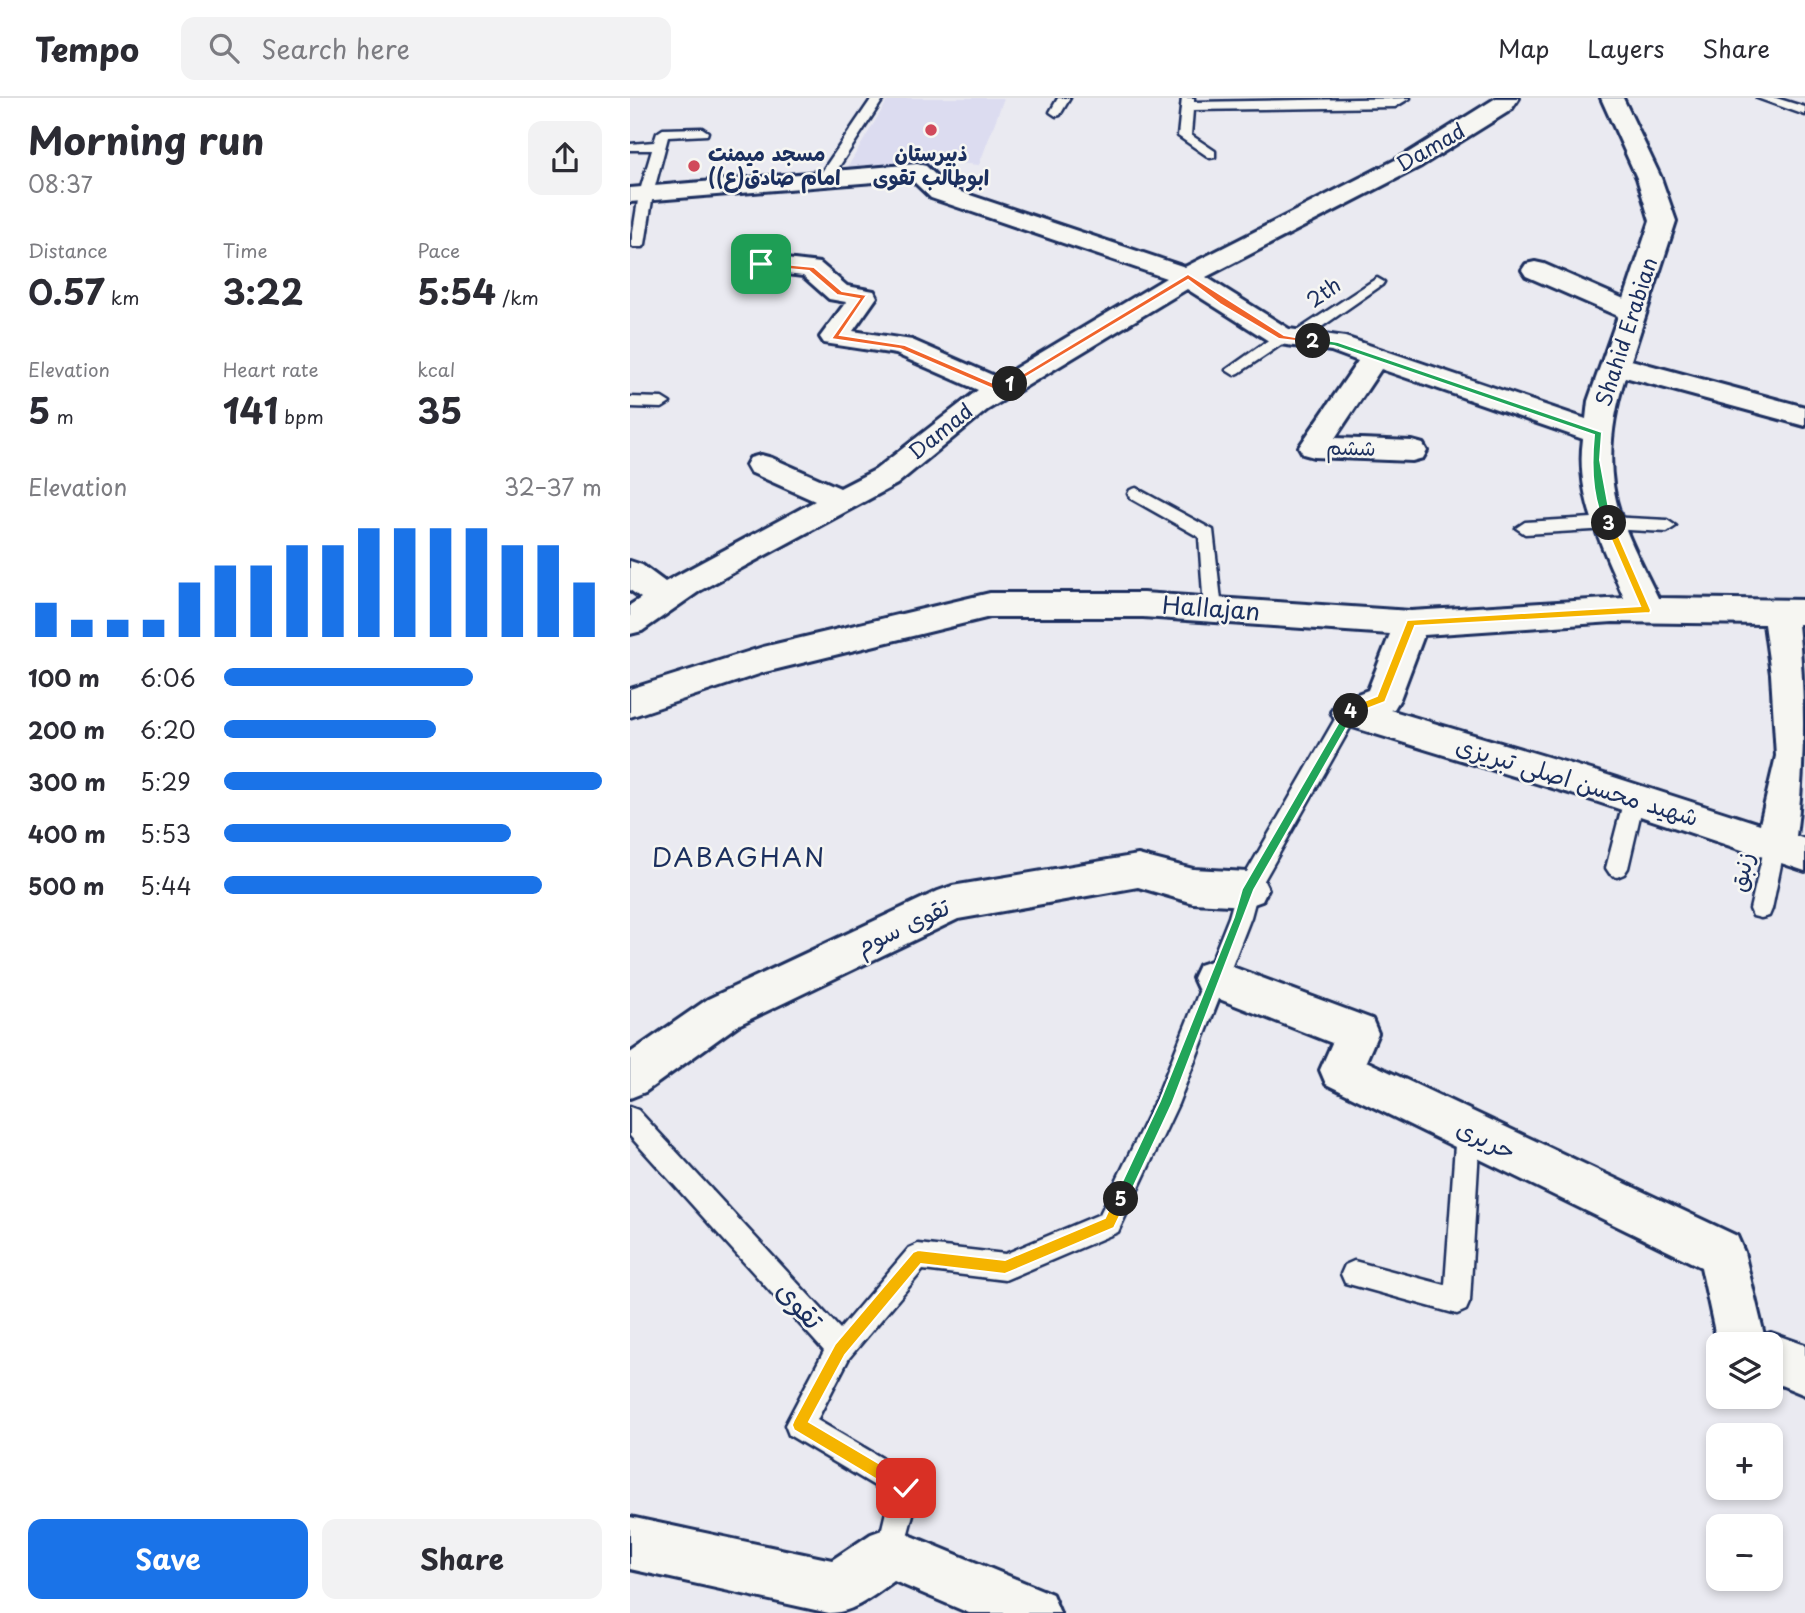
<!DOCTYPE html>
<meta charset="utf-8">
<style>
body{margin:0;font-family:"Playpen Sans","Playpen Sans Arabic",sans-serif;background:#f2f2f3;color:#2b2b33;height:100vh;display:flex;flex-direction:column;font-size:26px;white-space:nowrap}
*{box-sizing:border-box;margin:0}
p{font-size:23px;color:#7c7c81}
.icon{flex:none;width:38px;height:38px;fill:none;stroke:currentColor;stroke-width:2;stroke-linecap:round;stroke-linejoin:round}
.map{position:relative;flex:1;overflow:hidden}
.panel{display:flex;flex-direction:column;background:#fff;width:630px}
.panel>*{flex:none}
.controls{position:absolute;left:1076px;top:1234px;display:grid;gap:14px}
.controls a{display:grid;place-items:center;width:77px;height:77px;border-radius:14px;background:#fff;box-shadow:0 4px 10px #0003;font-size:35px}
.pin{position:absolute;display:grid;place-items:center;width:60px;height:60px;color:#fff;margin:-30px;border-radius:14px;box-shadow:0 4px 10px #0006}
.km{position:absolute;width:35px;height:35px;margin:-18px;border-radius:50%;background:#222;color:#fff;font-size:19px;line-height:35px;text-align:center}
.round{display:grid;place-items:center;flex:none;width:74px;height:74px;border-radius:14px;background:#f2f2f3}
.head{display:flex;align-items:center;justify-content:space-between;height:119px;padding:0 28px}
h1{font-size:38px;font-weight:700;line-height:52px}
.figures{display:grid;grid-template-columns:repeat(3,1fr);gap:10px;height:119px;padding:7px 28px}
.figures div{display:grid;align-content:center}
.figures b{font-size:35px;font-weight:700}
.figures small{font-size:19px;font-weight:400}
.figures p{font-size:19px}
.chart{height:196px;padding:14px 28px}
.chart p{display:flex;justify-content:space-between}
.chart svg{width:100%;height:126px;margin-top:7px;stroke:#1a73e8;stroke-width:6}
.action{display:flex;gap:14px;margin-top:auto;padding:14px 28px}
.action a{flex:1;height:80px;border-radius:14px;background:#1a73e8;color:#fff;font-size:28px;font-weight:700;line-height:80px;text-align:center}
.action a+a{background:#f2f2f3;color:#2b2b33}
ul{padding:0 28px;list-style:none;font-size:23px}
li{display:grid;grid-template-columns:112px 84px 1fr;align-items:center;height:52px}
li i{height:18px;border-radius:9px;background:#1a73e8}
header{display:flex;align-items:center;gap:42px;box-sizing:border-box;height:98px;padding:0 35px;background:#fff;border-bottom:2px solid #e1e1e2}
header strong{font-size:33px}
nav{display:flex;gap:38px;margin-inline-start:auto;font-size:24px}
.search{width:490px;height:63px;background:#f2f2f3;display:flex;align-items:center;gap:18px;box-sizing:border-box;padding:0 24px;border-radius:14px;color:#7c7c81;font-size:26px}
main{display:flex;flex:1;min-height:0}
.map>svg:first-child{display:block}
.built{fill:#dcdcf0}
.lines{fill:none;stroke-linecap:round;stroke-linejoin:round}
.service-casing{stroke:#1b2f5e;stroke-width:5}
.minor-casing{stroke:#1b2f5e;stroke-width:6}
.service{fill:#f6f6f2;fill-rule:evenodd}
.minor{fill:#f6f6f2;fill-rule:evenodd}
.split-1{fill:#f0652b;stroke:#fff;stroke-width:2}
.split-2{fill:#f0652b;stroke:#fff;stroke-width:2}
.split-3{fill:#22a559;stroke:#fff;stroke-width:2}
.split-4{fill:#f5b400;stroke:#fff;stroke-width:2}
.split-5{fill:#22a559;stroke:#fff;stroke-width:2}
.split-6{fill:#f5b400;stroke:#fff;stroke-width:2}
.poi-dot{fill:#d1495b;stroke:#f6f6f2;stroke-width:2.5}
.labels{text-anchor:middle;stroke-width:5;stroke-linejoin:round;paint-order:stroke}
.far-street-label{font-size:21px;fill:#1b2f5e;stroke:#f6f6f2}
.far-poi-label{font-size:21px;font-weight:bold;fill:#1b2f5e;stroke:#f6f6f2;text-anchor:start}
.street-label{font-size:24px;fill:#1b2f5e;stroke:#f6f6f2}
.neighbourhood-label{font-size:26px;letter-spacing:2px;fill:#1b2f5e;stroke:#f6f6f2}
.near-street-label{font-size:28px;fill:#1b2f5e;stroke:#f6f6f2}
</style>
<header>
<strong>Tempo</strong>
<div class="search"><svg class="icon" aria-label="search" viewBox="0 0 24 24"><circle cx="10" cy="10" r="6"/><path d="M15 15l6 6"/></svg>Search here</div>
<nav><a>Map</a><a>Layers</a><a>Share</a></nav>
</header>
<main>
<section class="panel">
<div class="head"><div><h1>Morning run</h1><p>08:37</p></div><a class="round"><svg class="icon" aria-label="share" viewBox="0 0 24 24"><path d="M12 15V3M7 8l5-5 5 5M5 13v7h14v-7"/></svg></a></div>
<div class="figures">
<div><p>Distance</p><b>0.57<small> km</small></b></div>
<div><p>Time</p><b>3:22</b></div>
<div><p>Pace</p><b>5:54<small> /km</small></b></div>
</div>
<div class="figures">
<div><p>Elevation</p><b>5<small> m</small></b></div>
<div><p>Heart rate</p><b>141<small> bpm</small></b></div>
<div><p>kcal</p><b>35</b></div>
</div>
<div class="chart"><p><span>Elevation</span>32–37 m</p>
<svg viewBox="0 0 160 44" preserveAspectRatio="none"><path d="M5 44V32M15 44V38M25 44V38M35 44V38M45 44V25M55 44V19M65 44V19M75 44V12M85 44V12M95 44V6M105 44V6M115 44V6M125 44V6M135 44V12M145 44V12M155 44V25"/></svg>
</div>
<ul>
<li><b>100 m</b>6:06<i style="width:66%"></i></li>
<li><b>200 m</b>6:20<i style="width:56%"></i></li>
<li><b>300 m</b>5:29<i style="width:100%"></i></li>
<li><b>400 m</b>5:53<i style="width:76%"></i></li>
<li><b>500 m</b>5:44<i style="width:84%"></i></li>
</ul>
<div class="action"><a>Save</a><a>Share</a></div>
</section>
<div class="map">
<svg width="1175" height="1515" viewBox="0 0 1175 1515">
<rect width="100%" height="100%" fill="#eaeaf1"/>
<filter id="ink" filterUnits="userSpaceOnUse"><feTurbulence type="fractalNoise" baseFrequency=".0143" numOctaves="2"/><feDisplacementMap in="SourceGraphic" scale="14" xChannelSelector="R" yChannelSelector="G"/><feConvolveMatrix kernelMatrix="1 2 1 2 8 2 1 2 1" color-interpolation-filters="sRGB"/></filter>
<g filter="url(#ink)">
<path class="built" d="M259,0H374L349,67L319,64L217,70Z"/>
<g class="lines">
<defs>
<g id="service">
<path d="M242,0H254L199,84H189L187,81Z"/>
<path d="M428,0H440L430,17L426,18L420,14Z"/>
<path d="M552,0H564V4L780,0L765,9L563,12L561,37L585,53V59L580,60L548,38Z"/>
<path d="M1127,0H1146L1175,9V17Z"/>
<path d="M72,30L78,34L77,37L38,39L23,96L15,146L13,149H3L1,146L9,96L22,52H0V46L24,44L27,35L33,31Z"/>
<path d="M747,180L754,184L752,187L670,244L665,246L658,242L609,275L604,277L596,272L647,236L652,234L659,238Z"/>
<path d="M0,299L32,300L40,305L32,310L0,309Z"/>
<path d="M506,390L583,432L592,511L589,516H577L574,511L569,439L500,400L498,396L500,392Z"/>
<path d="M979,419L1037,422L1046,428L1037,434L979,431L895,436L886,430L895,424Z"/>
<path d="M719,606L726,609L729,614L628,793L621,819L548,1006L488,1134L375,1182L293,1172L219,1260L187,1322L286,1380L290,1390L270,1465L260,1469L250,1465L246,1455L260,1397L159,1337L155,1327L194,1253L0,1038V1009L8,1012L210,1231L279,1150L288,1146L375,1156L470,1116L526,1001L599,819L607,791L712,609Z"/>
<path d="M1004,693L1011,695L1014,701L998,770L994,776L987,779L980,776L976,770L994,701L997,695Z"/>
<path d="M1145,738L1152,741L1155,747L1142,811L1139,818L1131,820L1123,818L1120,811L1135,747L1138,741Z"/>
<path d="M838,1021L847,1025L850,1033L840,1203L836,1212L827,1216L715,1185L711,1176L715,1167L724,1163L815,1187L826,1033L829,1025Z"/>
</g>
<g id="minor">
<path d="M866,0H889L881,12L791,68L576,179L659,231L715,239L956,321L958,303L988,218L896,178L892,172L896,166L905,164L914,166L994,201L1020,123L1007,80L971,0H993L1031,80L1046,123L1001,262L1175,309V328L995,279C981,323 975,372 990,416C1000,445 1015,473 1028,500L1175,502V526H1168C1175,596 1175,669 1166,738L1175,741V773L968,704L706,624L701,614L706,604L738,592L760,536L513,519H360L135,574L0,619V591L133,549L360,495H513L781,513L994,500C973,449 945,398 953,341L751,271L705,340L782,343L793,346L797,353L793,360L782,363L684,359L673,356L669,349L728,263L701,253L642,245L557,191L357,312L267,386L71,492L12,533L0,536V507L11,500L0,492V463L12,467L35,484L185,403L120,374L116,367L120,360L131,357L142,360L210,390L245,372L348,292L266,256L194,245L190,239L216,204L199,201L173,178L121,172L117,166L121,160L130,158L190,165L217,188L244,193L247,199L223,233L282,242L369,280L536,180L301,100L281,81L0,104V90L287,66L296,68L319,90L555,169L773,58ZM983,524L1134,526L1141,576L1146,658L1130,726L968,674L760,612L764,611L770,601L794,537Z"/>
<path d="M508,757L563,771L618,774L632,779L638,791L632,803L618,808L563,805L508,789L328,821L108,927L15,994L0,1000V955L78,901L308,793L322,788Z"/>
<path d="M584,862L742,921L748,935L736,963L1107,1138L1114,1154L1134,1237L1141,1235L1175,1247V1297L1141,1283V1246L1088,1248L1071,1169L696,986L690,972L702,945L569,893L563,880L569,867Z"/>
<path d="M0,1419L202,1462L241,1436L260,1429L422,1496L430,1515H339L264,1483C244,1497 224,1515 199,1515L0,1471Z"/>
</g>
</defs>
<use href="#service" class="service-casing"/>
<use href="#minor" class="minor-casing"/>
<use href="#service" class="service"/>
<use href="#minor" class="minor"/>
</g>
</g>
<path class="split-1" d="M131,164L184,169L212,193L237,197L210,237L275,247L370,288L380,283L384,286L370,294L270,251L201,241L229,201L207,197L179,173L128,168Z"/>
<path class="split-2" d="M558,176L654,237L687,243L683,245L649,241L590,206L558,182L383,287L376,286Z"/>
<path class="split-3" d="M683,240L708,244L972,334L970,362L982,427H975C962,401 961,366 964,337L704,248L680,245Z"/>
<path class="split-4" d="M979,421L983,425L1021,512L1020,515L785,528L755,604L721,617L717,616V610L747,598L777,522L1010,508L974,425Z"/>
<path class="split-5" d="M721,609L726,613L624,792L542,1006L496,1105H486L484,1101L530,1003L604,819L612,791L717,610Z"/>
<path class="split-6" d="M491,1094L498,1101L484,1130L375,1176L291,1166L215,1257L179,1324L282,1385L284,1390L282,1396L276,1398L271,1396L164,1332L162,1327L164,1322L205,1246L283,1154L288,1152L375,1162L475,1120L486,1096Z"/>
<g class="poi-dot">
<circle cx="301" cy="32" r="7"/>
<circle cx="64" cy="68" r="7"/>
</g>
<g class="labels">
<g class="far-street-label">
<text transform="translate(801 50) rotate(-30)" y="7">Damad</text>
<text transform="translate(694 195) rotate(-35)" y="7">2th</text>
<text transform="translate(997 234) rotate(-72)" y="7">Shahid Erabian</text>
<text transform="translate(311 334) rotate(-39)" y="7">Damad</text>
<text transform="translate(721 350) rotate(2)" y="7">ششم</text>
</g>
<g class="far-poi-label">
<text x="78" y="63">مسجد میمنت<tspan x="78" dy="24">(امام صادق(ع)</tspan></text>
<text x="301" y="63" text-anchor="middle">ذبیرستان<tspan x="301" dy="24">ابوطالب تقوی</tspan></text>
</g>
<g class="street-label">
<text transform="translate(581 511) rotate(4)" y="8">Hallajan</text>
<text transform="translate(947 684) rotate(17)" y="8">شهید محسن اصلی تبریزی</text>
<text transform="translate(1112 774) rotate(-78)" y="8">زنبق</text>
<text transform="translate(273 829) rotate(-25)" y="8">تقوی سوم</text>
<text transform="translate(856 1042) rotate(25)" y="8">حریری</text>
</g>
<g class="neighbourhood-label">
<text x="109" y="769">DABAGHAN</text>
</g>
<g class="near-street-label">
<text transform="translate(170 1207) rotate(48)" y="10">تقوی</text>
</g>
</g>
</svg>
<div class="controls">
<a><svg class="icon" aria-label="layers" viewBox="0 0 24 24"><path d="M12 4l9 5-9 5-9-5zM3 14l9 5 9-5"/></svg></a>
<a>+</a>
<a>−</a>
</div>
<div class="pin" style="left:131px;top:166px;background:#1e9e55"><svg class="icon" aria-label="arrive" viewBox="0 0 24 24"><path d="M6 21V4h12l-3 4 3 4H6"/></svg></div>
<div class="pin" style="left:276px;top:1390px;background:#d93025"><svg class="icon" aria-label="check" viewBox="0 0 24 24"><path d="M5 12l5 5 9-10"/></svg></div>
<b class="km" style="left:380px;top:286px">1</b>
<b class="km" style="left:683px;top:243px">2</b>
<b class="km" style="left:979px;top:425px">3</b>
<b class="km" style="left:721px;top:613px">4</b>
<b class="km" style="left:491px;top:1101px">5</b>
</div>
</main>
